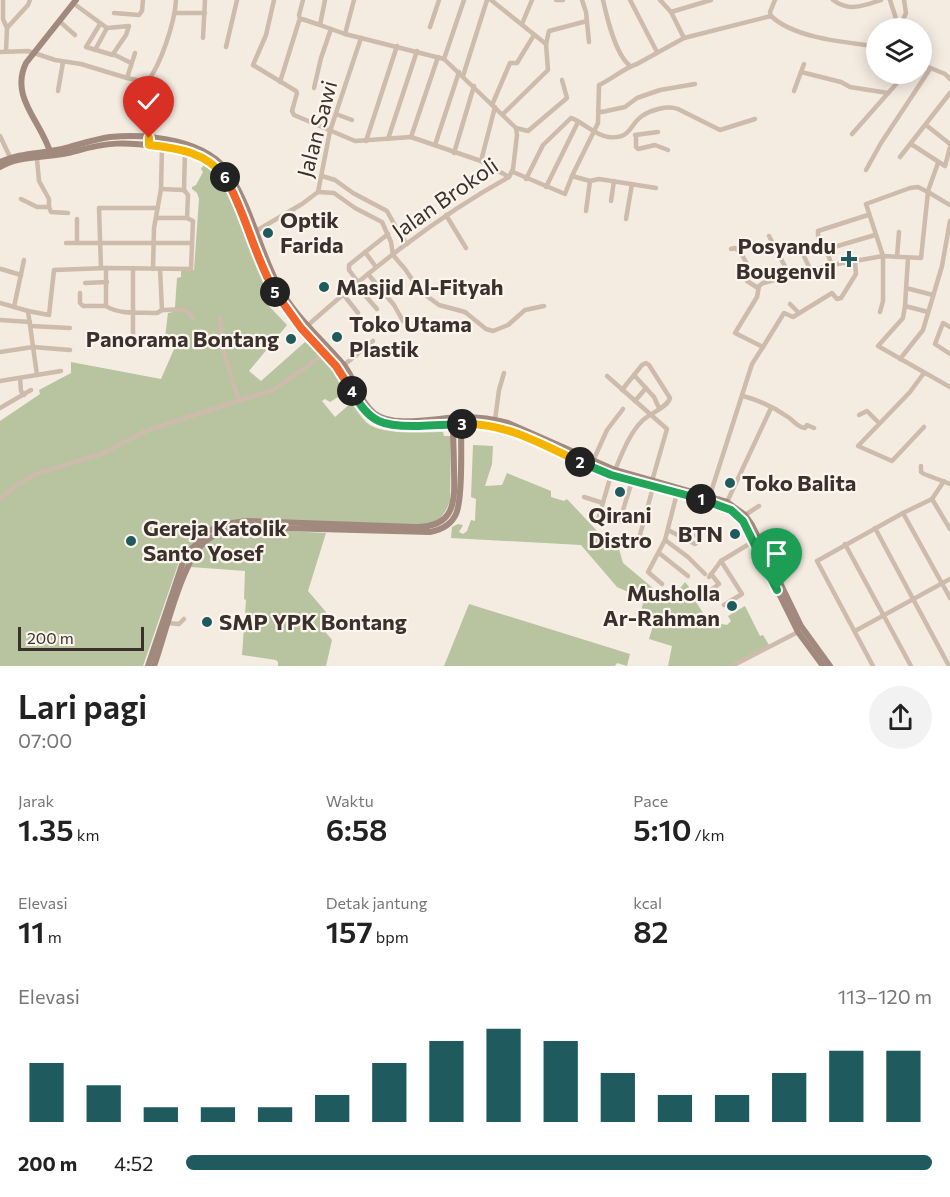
<!DOCTYPE html>
<html lang="id">
<meta charset="utf-8">
<style>
body{margin:0;font-family:Commissioner,sans-serif;background:#f2f2f2;color:#222;height:100vh;display:flex;flex-direction:column;font-size:22px;white-space:nowrap}
*{box-sizing:border-box;margin:0}
p{font-size:20px;color:#767676}
.icon{flex:none;width:33px;height:33px;fill:none;stroke:currentColor;stroke-width:2;stroke-linecap:round;stroke-linejoin:round}
.map{position:relative;height:666px;overflow:hidden}
.side{display:flex;flex-direction:column;background:#fff;flex:1}
.side>*{flex:none}
.controls{position:absolute;left:866px;top:18px;display:grid;gap:12px}
.controls a{display:grid;place-items:center;width:66px;height:66px;border-radius:50%;background:#fff;box-shadow:0 3px 15px #0003;font-size:30px}
.scale{position:absolute;left:18px;bottom:15px;width:126px;box-sizing:border-box;padding-left:6px;border:3px solid #3b302b;border-top:0;font-size:16px;line-height:21px;white-space:nowrap;color:#3b302b;-webkit-text-stroke:4px #fbf5ee;paint-order:stroke}
.pin{position:absolute;display:grid;place-items:center;width:51px;height:51px;color:#fff;margin:-62px -26px;border-radius:50% 50% 50% 0;rotate:-45deg;box-shadow:0 0 6px #0007}
.pin .icon{rotate:45deg}
.km{position:absolute;width:30px;height:30px;margin:-15px;border-radius:50%;background:#222;color:#fff;font-size:16px;line-height:30px;text-align:center}
.round{display:grid;place-items:center;flex:none;width:63px;height:63px;border-radius:32px;background:#f2f2f2}
.summary{display:flex;align-items:center;justify-content:space-between;height:102px;padding:0 18px}
h1{font-size:33px;font-weight:600;line-height:45px}
.figures{display:grid;grid-template-columns:repeat(3,1fr);gap:9px;height:102px;padding:6px 18px}
.figures div{display:grid;align-content:center}
.figures b{font-size:30px;font-weight:600}
.figures small{font-size:16px;font-weight:400}
.figures p{font-size:16px}
.chart{height:168px;padding:12px 18px}
.chart p{display:flex;justify-content:space-between}
.chart svg{width:100%;height:108px;margin-top:6px;stroke:#1f5a5e;stroke-width:6}
ul{padding:0 18px;list-style:none;font-size:20px}
li{display:grid;grid-template-columns:96px 72px 1fr;align-items:center;height:45px}
li i{height:15px;border-radius:8px;background:#1f5a5e}
.map>svg:first-child{display:block}
.green{fill:#b8c4a0}
.lines{fill:none;stroke-linecap:round;stroke-linejoin:round}
.street{stroke:#cdbbac;stroke-width:4.5}
.secondary{stroke:#a18a7d;stroke-width:6}
.split-1-casing{stroke:#fff;stroke-width:12}
.split-2-casing{stroke:#fff;stroke-width:12}
.split-3-casing{stroke:#fff;stroke-width:12}
.split-4-casing{stroke:#fff;stroke-width:12}
.split-5-casing{stroke:#fff;stroke-width:12}
.split-6-casing{stroke:#fff;stroke-width:12}
.split-7-casing{stroke:#fff;stroke-width:12}
.split-1{stroke:#22a559;stroke-width:8}
.split-2{stroke:#22a559;stroke-width:8}
.split-3{stroke:#f5b400;stroke-width:8}
.split-4{stroke:#22a559;stroke-width:8}
.split-5{stroke:#f0652b;stroke-width:8}
.split-6{stroke:#f0652b;stroke-width:8}
.split-7{stroke:#f5b400;stroke-width:8}
.poi-dot{fill:#1f5a5e;stroke:#fbf5ee;stroke-width:2}
.labels{text-anchor:middle;stroke-width:4.5;stroke-linejoin:round;paint-order:stroke}
.street-label{font-size:22px;fill:#3b302b;stroke:#fbf5ee}
.poi-label{font-size:22px;font-weight:bold;fill:#3b302b;stroke:#fbf5ee;text-anchor:start}
</style>
<div class="map">
<svg width="950" height="666" viewBox="0 0 950 666">
<rect width="100%" height="100%" fill="#f4ebe1"/>
<g class="green">
<path d="M205,163L225,182L235,203L270,292L262,296L267,304L287,325L249,371L261,381L305,342L326,360L346,392L330,402L325,399L322,401L335,417L351,403C356,409 361,417 366,422C381,436 424,432 443,432L444,436H451L450,501C446,512 441,519 432,525L229,520L216,524L201,534L181,556L143,666H0V421L40,394L39,390L71,373V362L161,379L178,340L165,337L168,313L173,312L175,307L177,278L181,277V271L194,270L199,199L197,193L192,189V187L196,185L203,172L201,169Z"/>
<path d="M473,445L493,446L492,464L485,486L502,485L507,473L551,491V497L564,501L567,499L599,533L611,535L617,542L623,563L659,593L664,592L668,595L674,596L685,582L689,587L688,592C695,598 700,610 707,618L711,617L716,623L727,625L731,621L728,616L745,606L760,636L763,635L769,645L735,666H668L672,646L649,639L654,622L640,615L644,599L617,587L581,545L451,538L452,527L458,524L463,525L459,532L463,534L467,531L471,520L475,521L476,499L471,497Z"/>
<path d="M246,529L326,533L308,591L326,612L323,629L332,640L326,666H278V662L276,660L242,655L246,600L244,599L245,571L191,567C207,539 215,534 246,529Z"/>
<path d="M469,604L630,654L627,666L617,663L615,666H444Z"/>
</g>
<g class="lines">
<g class="street">
<path d="M3,0V19L7,28L6,51"/>
<path d="M274,0L266,35L253,65L296,91L297,93L292,111L294,115L355,141L411,137L481,161L509,177"/>
<path d="M491,0L546,44"/>
<path d="M556,0H563"/>
<path d="M582,0L586,12L589,42"/>
<path d="M603,0C607,18 615,53 629,65"/>
<path d="M630,0L657,52"/>
<path d="M660,0L671,12L684,38"/>
<path d="M833,0C849,12 863,6 881,0"/>
<path d="M890,0L899,28"/>
<path d="M73,3L107,28L129,26L126,35L113,54L131,63"/>
<path d="M671,12L711,0"/>
<path d="M114,13L139,15L142,11L143,0"/>
<path d="M175,13H205"/>
<path d="M771,16C794,38 844,42 874,46"/>
<path d="M300,19L299,15L303,0"/>
<path d="M59,21L75,35"/>
<path d="M100,24L86,47L113,55"/>
<path d="M522,24L532,0"/>
<path d="M430,27L439,0"/>
<path d="M7,28L28,5L30,0"/>
<path d="M899,28L906,13L904,0"/>
<path d="M345,34L354,0"/>
<path d="M203,38L205,0"/>
<path d="M226,47L237,0"/>
<path d="M95,50L107,28"/>
<path d="M0,52L28,51L55,60L81,64L127,78L147,82C161,65 175,21 176,0"/>
<path d="M444,59L464,0"/>
<path d="M804,64L801,72L841,82L850,87L888,93"/>
<path d="M921,64L945,74L950,79"/>
<path d="M463,76L487,0"/>
<path d="M127,78L135,53"/>
<path d="M280,82L299,21L302,19L320,25"/>
<path d="M314,88L321,58L331,29"/>
<path d="M58,91L63,62"/>
<path d="M794,91L801,72"/>
<path d="M492,105L510,63H517L534,35"/>
<path d="M598,111L602,112L625,107L637,98L660,90L695,84"/>
<path d="M336,114L352,120"/>
<path d="M503,114L548,70L546,44L549,31L587,21"/>
<path d="M926,125L950,144"/>
<path d="M516,128L528,131L567,98L562,80"/>
<path d="M852,134L905,74"/>
<path d="M635,135L658,132"/>
<path d="M0,136L10,157"/>
<path d="M636,136V147L638,149L655,145L668,150"/>
<path d="M411,137L438,57"/>
<path d="M388,139L417,51"/>
<path d="M366,141L397,46"/>
<path d="M911,144L945,166L950,147"/>
<path d="M435,145L459,72"/>
<path d="M185,149L184,190L188,195L187,218"/>
<path d="M454,153L474,86"/>
<path d="M900,157L950,93"/>
<path d="M481,161L495,107"/>
<path d="M866,170L881,143L930,69"/>
<path d="M513,172L565,194L572,176L598,123L599,85C612,79 624,68 637,64L684,38L771,16L770,12L775,0"/>
<path d="M322,176L335,180L353,193L387,211L398,231L407,244"/>
<path d="M572,176L590,181L599,179L656,188"/>
<path d="M526,179L543,145L571,118C583,122 594,135 608,137C631,140 629,125 642,116C651,110 667,105 678,109L720,130L755,119"/>
<path d="M546,187L578,122"/>
<path d="M161,189L184,190"/>
<path d="M928,191L938,163"/>
<path d="M318,192L334,193L355,208L382,222L391,242L393,255L405,269L420,291L439,305L465,312L486,329L493,331L508,325L525,310L544,306"/>
<path d="M21,199L37,207H49V199L39,181L37,159"/>
<path d="M611,201L614,181"/>
<path d="M49,207L51,212L68,213"/>
<path d="M586,211L590,181"/>
<path d="M446,215L466,248"/>
<path d="M868,215L818,231V235L824,250L875,235"/>
<path d="M77,219V242"/>
<path d="M626,219L632,184"/>
<path d="M256,231L302,204L318,192L330,131L361,38"/>
<path d="M769,236L790,276"/>
<path d="M66,243H192"/>
<path d="M731,249L735,248L741,253L749,268L747,281L758,288"/>
<path d="M826,250L832,265"/>
<path d="M365,252L376,267"/>
<path d="M802,252L811,271"/>
<path d="M897,257L899,232"/>
<path d="M908,258L905,306L928,312"/>
<path d="M101,268L99,208H157"/>
<path d="M106,268V306C119,315 142,312 157,313L162,310L160,269"/>
<path d="M1,269L21,275"/>
<path d="M153,269L154,228L161,189L162,146"/>
<path d="M368,274L394,305L403,321"/>
<path d="M358,282L349,270V265L388,234"/>
<path d="M85,283L107,282"/>
<path d="M355,284L377,309"/>
<path d="M906,288L933,295"/>
<path d="M80,293V303L83,306H106"/>
<path d="M343,294L358,313"/>
<path d="M0,303L28,311L37,375"/>
<path d="M790,304L799,313"/>
<path d="M905,306L903,318L878,346L950,387"/>
<path d="M14,307L24,260"/>
<path d="M162,310C174,310 188,306 193,319"/>
<path d="M28,311L49,315L54,270L106,268L191,269L193,221L187,218H157"/>
<path d="M880,312L883,301V256L866,204L910,188L918,187L928,192"/>
<path d="M220,317L223,350L239,401"/>
<path d="M0,320L30,322"/>
<path d="M31,326L70,328"/>
<path d="M307,326C370,270 435,218 509,177L513,169L517,135L516,128L444,59L345,34L320,25L325,0"/>
<path d="M950,327L943,323L935,344L950,354"/>
<path d="M133,343V268"/>
<path d="M763,347L784,313L793,317L832,293L837,299L841,298L856,274L855,262"/>
<path d="M0,352L33,347L70,350"/>
<path d="M900,359L923,330L942,266L950,221"/>
<path d="M344,365L373,341"/>
<path d="M924,373L910,392L858,446L892,461L924,427"/>
<path d="M634,375L654,397L659,408"/>
<path d="M607,376L667,429L652,481"/>
<path d="M20,378L21,391L24,395"/>
<path d="M0,381L61,371"/>
<path d="M743,396C758,400 775,408 788,417C794,421 797,427 805,428L807,425L814,428"/>
<path d="M635,401L646,388"/>
<path d="M0,408L31,390"/>
<path d="M859,415L867,411L879,423"/>
<path d="M495,420L499,390L504,373"/>
<path d="M593,461L607,430L623,409"/>
<path d="M921,466V472L924,474L950,484"/>
<path d="M615,470C622,454 629,434 642,421C650,413 667,408 670,398L649,365L646,363L642,365L622,390"/>
<path d="M710,495L752,364L763,347L735,333L757,297L759,286L763,283L832,265L883,256L921,258L928,192L950,205"/>
<path d="M584,497L603,503"/>
<path d="M0,499L20,483L36,474L101,454L148,430L273,390L325,354"/>
<path d="M932,499L950,529"/>
<path d="M727,502L771,408"/>
<path d="M903,513L950,598"/>
<path d="M745,515L759,506"/>
<path d="M620,520L632,481"/>
<path d="M597,523L611,475"/>
<path d="M875,528L949,666"/>
<path d="M668,530L695,544L699,541L696,535"/>
<path d="M640,535L653,487"/>
<path d="M665,540L688,557L705,574"/>
<path d="M845,544L911,666"/>
<path d="M659,553L688,576"/>
<path d="M709,577L721,561"/>
<path d="M662,584L648,572L665,540L677,493"/>
<path d="M707,593L719,584L711,574"/>
<path d="M724,605L742,594L721,561L754,541"/>
<path d="M168,623L179,624L184,619"/>
<path d="M855,631L950,579"/>
<path d="M736,664L798,632"/>
<path d="M873,666L817,561L903,513L932,499L944,481"/>
</g>
<g class="secondary">
<path d="M51,155C43,123 9,98 26,63L76,0"/>
<path d="M0,162C21,152 44,154 66,148C81,144 95,139 110,137C148,133 209,140 230,175C252,210 260,251 279,287C296,318 321,338 343,364C355,378 359,401 374,413C394,429 439,417 463,417C479,417 494,419 508,423L615,470L727,502L745,515L752,525L801,626L830,666"/>
<path d="M0,167C20,154 52,159 76,151C108,142 125,142 157,146C166,147 176,147 185,149C244,167 247,242 273,288C281,303 291,317 302,330C314,343 329,355 340,370C350,384 355,405 370,416C396,437 458,420 491,425C522,430 556,451 585,464C613,477 642,484 672,492C697,499 725,501 743,521L798,632L823,666"/>
<path d="M148,666L183,562L189,551L208,532L219,525L246,521L416,527C455,527 455,502 454,471C454,455 453,439 453,423"/>
<path d="M154,666C165,636 181,564 203,544C215,532 229,529 246,527L430,532C441,530 451,525 456,514C463,499 461,440 461,420"/>
</g>
</g>
<g class="lines">
<defs>
<path id="split-1" d="M701,499L731,510L743,521L777,590"/>
<path id="split-2" d="M580,462L611,475L701,499"/>
<path id="split-3" d="M462,424C505,422 543,445 580,462"/>
<path id="split-4" d="M352,391C369,423 383,427 419,426C433,425 448,425 462,424"/>
<path id="split-5" d="M275,292L301,328L336,366L352,391"/>
<path id="split-6" d="M225,177C246,213 254,256 275,292"/>
<path id="split-7" d="M149,138V145C177,148 206,152 225,177"/>
</defs>
<use href="#split-1" class="split-1-casing"/>
<use href="#split-2" class="split-2-casing"/>
<use href="#split-3" class="split-3-casing"/>
<use href="#split-4" class="split-4-casing"/>
<use href="#split-5" class="split-5-casing"/>
<use href="#split-6" class="split-6-casing"/>
<use href="#split-7" class="split-7-casing"/>
<use href="#split-1" class="split-1"/>
<use href="#split-2" class="split-2"/>
<use href="#split-3" class="split-3"/>
<use href="#split-4" class="split-4"/>
<use href="#split-5" class="split-5"/>
<use href="#split-6" class="split-6"/>
<use href="#split-7" class="split-7"/>
</g>
<g class="poi-dot">
<circle cx="268" cy="233" r="6"/>
<path d="M846 250h6v6h6v6h-6v6h-6v-6h-6v-6h6z"/>
<circle cx="324" cy="287" r="6"/>
<circle cx="337" cy="337" r="6"/>
<circle cx="291" cy="339" r="6"/>
<circle cx="730" cy="483" r="6"/>
<circle cx="620" cy="492" r="6"/>
<circle cx="735" cy="534" r="6"/>
<circle cx="131" cy="541" r="6"/>
<circle cx="732" cy="606" r="6"/>
<circle cx="207" cy="622" r="6"/>
</g>
<g class="labels">
<g class="street-label">
<text transform="translate(317 129) rotate(-75)" y="8">Jalan Sawi</text>
<text transform="translate(445 198) rotate(-35)" y="8">Jalan Brokoli</text>
</g>
<g class="poi-label">
<text x="280" y="228">Optik<tspan x="280" dy="25">Farida</tspan></text>
<text x="836" y="254" text-anchor="end">Posyandu<tspan x="836" dy="25">Bougenvil</tspan></text>
<text x="336" y="295">Masjid Al-Fityah</text>
<text x="349" y="332">Toko Utama<tspan x="349" dy="25">Plastik</tspan></text>
<text x="279" y="347" text-anchor="end">Panorama Bontang</text>
<text x="742" y="491">Toko Balita</text>
<text x="620" y="523" text-anchor="middle">Qirani<tspan x="620" dy="25">Distro</tspan></text>
<text x="143" y="536">Gereja Katolik<tspan x="143" dy="25">Santo Yosef</tspan></text>
<text x="723" y="542" text-anchor="end">BTN</text>
<text x="720" y="601" text-anchor="end">Musholla<tspan x="720" dy="25">Ar-Rahman</tspan></text>
<text x="219" y="630">SMP YPK Bontang</text>
</g>
</g>
</svg>
<div class="controls">
<a><svg class="icon" aria-label="layers" viewBox="0 0 24 24"><path d="M12 4l9 5-9 5-9-5zM3 14l9 5 9-5"/></svg></a>
</div>
<div class="scale">200 m</div>
<div class="pin" style="left:777px;top:590px;background:#1e9e55"><svg class="icon" aria-label="arrive" viewBox="0 0 24 24"><path d="M6 21V4h12l-3 4 3 4H6"/></svg></div>
<div class="pin" style="left:149px;top:138px;background:#d93025"><svg class="icon" aria-label="check" viewBox="0 0 24 24"><path d="M5 12l5 5 9-10"/></svg></div>
<b class="km" style="left:701px;top:499px">1</b>
<b class="km" style="left:580px;top:462px">2</b>
<b class="km" style="left:462px;top:424px">3</b>
<b class="km" style="left:352px;top:391px">4</b>
<b class="km" style="left:275px;top:292px">5</b>
<b class="km" style="left:225px;top:177px">6</b>
</div>
<section class="side">
<div class="summary"><div><h1>Lari pagi</h1><p>07:00</p></div><a class="round"><svg class="icon" aria-label="share" viewBox="0 0 24 24"><path d="M12 15V3M7 8l5-5 5 5M5 13v7h14v-7"/></svg></a></div>
<div class="figures">
<div><p>Jarak</p><b>1.35<small> km</small></b></div>
<div><p>Waktu</p><b>6:58</b></div>
<div><p>Pace</p><b>5:10<small> /km</small></b></div>
</div>
<div class="figures">
<div><p>Elevasi</p><b>11<small> m</small></b></div>
<div><p>Detak jantung</p><b>157<small> bpm</small></b></div>
<div><p>kcal</p><b>82</b></div>
</div>
<div class="chart"><p><span>Elevasi</span>113–120 m</p>
<svg viewBox="0 0 160 44" preserveAspectRatio="none"><path d="M5 44V20M15 44V29M25 44V38M35 44V38M45 44V38M55 44V33M65 44V20M75 44V11M85 44V6M95 44V11M105 44V24M115 44V33M125 44V33M135 44V24M145 44V15M155 44V15"/></svg>
</div>
<ul>
<li><b>200 m</b>4:52<i style="width:100%"></i></li>
</ul>
</section>
